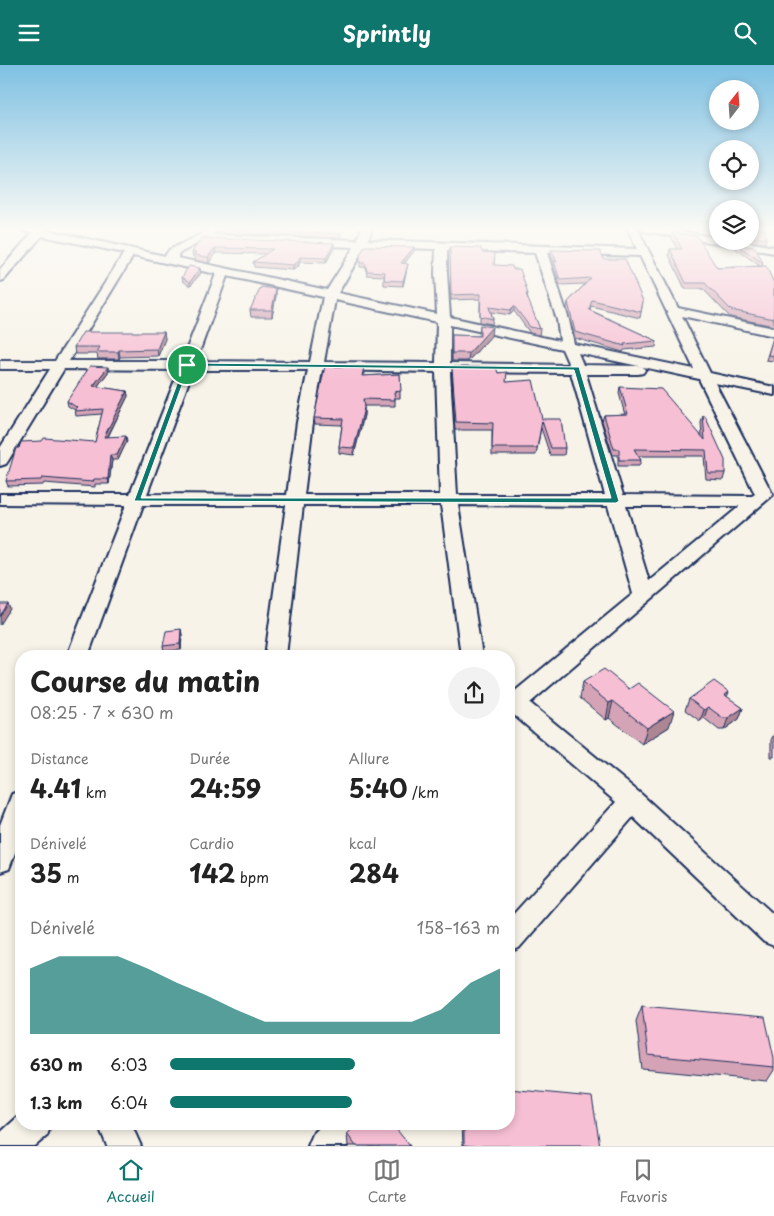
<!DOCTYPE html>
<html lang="fr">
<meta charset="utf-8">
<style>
body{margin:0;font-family:"Playpen Sans",sans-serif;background:#f2f2f2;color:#222;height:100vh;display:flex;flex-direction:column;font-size:19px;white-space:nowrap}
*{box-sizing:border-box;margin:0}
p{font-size:16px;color:#767676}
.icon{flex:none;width:28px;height:28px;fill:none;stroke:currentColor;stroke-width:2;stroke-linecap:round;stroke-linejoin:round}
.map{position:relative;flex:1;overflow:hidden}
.details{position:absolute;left:15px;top:585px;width:500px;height:480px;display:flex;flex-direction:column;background:#fff;border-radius:20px;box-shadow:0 2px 8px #0003}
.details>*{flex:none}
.needle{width:32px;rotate:17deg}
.controls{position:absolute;left:709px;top:15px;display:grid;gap:10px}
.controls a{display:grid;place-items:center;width:50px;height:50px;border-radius:50%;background:#fff;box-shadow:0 2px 8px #0003;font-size:25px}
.pin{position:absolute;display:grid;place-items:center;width:42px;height:42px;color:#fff;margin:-21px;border:2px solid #fff;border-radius:50%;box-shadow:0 1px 5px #0007}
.round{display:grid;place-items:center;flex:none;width:52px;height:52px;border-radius:26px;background:#f2f2f2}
.headline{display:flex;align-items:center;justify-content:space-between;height:85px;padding:0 15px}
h1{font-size:28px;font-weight:700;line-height:38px}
.stats{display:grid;grid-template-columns:repeat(3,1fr);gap:8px;height:85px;padding:5px 15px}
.stats div{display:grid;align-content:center}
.stats b{font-size:25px;font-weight:700}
.stats small{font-size:14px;font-weight:400}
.stats p{font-size:14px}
.chart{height:140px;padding:10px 15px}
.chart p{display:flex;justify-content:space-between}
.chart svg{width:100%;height:90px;margin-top:5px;fill:#0f766e;opacity:.7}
ul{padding:0 15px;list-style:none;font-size:16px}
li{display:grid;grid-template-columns:80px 60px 1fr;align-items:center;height:38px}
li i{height:12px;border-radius:6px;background:#0f766e}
header{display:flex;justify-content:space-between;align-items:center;height:65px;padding:0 15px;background:#0f766e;color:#fff;font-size:22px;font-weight:700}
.menu{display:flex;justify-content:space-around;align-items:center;height:70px;border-top:1px solid #e0e0e0;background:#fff;font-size:14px;color:#767676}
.menu a{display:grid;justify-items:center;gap:2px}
.menu .on{color:#0f766e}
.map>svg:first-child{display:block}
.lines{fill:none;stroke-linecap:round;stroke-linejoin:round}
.minor-casing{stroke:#1b2f5e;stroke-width:4}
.minor{fill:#f7f3e8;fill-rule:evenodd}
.wall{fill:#d4a4b6;stroke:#1b2f5e}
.shaded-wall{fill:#ad8694;stroke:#1b2f5e}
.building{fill:#f7bfd4;stroke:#1b2f5e}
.route{fill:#0f766e;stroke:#fff;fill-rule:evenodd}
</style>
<header><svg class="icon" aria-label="menu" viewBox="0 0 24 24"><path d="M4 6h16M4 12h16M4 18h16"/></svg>Sprintly<svg class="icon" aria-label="search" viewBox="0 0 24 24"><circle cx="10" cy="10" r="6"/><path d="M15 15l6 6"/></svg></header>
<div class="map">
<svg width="774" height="1081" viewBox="0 0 774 1081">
<rect width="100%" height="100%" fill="#f7f3e8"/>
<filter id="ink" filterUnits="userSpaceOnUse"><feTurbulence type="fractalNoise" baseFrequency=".02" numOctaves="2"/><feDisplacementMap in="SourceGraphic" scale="10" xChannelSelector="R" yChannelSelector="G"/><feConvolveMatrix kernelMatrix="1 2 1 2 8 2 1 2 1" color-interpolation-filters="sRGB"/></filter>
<g filter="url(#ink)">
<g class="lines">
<defs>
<g id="minor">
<path d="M17,163H38L165,191L169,185L211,164L216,167L213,170L357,175L362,163H372L368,175L637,184L627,163H637L678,243L774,263V271L682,251L710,308L774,322V330L715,318L773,430L530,638L641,729L774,850V881L764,877L633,752L519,883L509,887V854L616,737L514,650L509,651V631L633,529L608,441L458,440L482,591H461L441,440H303L286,591H265L286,440H143L88,591H67L126,440L0,439V429H130L179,305L64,304L8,396L6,399L0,401V383L50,304H0V296H55L124,188L42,171L4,215L0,216V205L32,168ZM202,176L354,182L327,225L178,193V189ZM365,182L436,184L435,208L437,249L338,228ZM447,185L535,188L557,255L560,276L450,252L447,208ZM547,188L640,191L694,304L574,279L569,255ZM133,191L216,209L182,296H69ZM227,211L323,232L310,297L196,296ZM335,235L437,257L436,298L324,297ZM450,260L562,284L569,300L450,298ZM578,288L699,314L755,429L752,431L623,430L586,309H638L643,308L645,305L643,302L638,301L583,300ZM193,305H308L297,357L287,430L147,429ZM322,305L436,307L440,430H304L313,357ZM450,307L571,308L605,430H457ZM626,441H740L649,516Z"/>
<path d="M638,163H663L718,173V176H741L774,182V188L643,166Z"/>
<path d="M21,726V772L9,804L0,807V760L12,729Z"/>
<path d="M21,1049V1059H51L47,1071L35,1081H0V1068Z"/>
<path d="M98,1059H131L141,1081H107Z"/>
<path d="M323,1059H361L357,1071L347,1081H308L313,1069Z"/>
</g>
</defs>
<use href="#minor" class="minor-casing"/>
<use href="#minor" class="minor"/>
</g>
<g class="wall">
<path d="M214,163H340L341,173L217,168Z"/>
<path d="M675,163H689V166Z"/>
<path d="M709,163H718V169Z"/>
<path d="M750,163L766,174L765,178L750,176Z"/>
<path d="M673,167L717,203L760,201L736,184L737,180L763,198L762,201L774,218V261L730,252L703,224H685L669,190L670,184H677L672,173Z"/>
<path d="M202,173L334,183L326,198L300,197L298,202L293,205L254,202L253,197L266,189L216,188L209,198L195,195V192H193L192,187Z"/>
<path d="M414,182V186L404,199L407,203L403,221L384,220V211L367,210L365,202H360V190Z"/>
<path d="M450,182L482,187L494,200L528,229L527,234L540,264L539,270L530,268L514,246L510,250L491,247L493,254L492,259L480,257V234L451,235Z"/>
<path d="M551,185L604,194L643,236L640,253L591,241L590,245L657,276L656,282L624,285L623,287L575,273L567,243L568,237L585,219L560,220L554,202V197L551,190Z"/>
<path d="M201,208L190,221L183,216L182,212Z"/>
<path d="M276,224V231L272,252H251L250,245Z"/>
<path d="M480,260L491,271L468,296H452V270L479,271Z"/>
<path d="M164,267L165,274L158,291L120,292L119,294H98L97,289H75L74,282Z"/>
<path d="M773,273H774V296L766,295Z"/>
<path d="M452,302L498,308L542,354L565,383L564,390H550L541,363L536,390H492V365H455L452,309Z"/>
<path d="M109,306L97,322L127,326L128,331L108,372L127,376L118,395H112L109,419H95V422L44,418L43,420L8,421L6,416L95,377L102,349L76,351L75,345L68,341L67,336Z"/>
<path d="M364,308V311L400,309V333H395V341H364V350L354,390L339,388V382L342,360L315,359L314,353Z"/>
<path d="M620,322L702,372L701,358L703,351L725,408L723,415L706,414L704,391H638L641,395L639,401H618V390H613L602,356L604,350H625L619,328Z"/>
<path d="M181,564L182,570L181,585L164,586L163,581Z"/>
<path d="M583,617L669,662L642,679L609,653L606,655L580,633Z"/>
<path d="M729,627L727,632L743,643L739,654L724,665H719L704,653L700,656L685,645L689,634Z"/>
<path d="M774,669V692H771V675Z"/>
<path d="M642,941L774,1002V1005L767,1016L642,1004L636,956Z"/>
<path d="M462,1059H509L600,1081H463Z"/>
<path d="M347,1069L410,1081H348Z"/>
</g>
<g class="shaded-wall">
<path d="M334,178V183L326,198V193Z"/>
<path d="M414,182V186L401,203V198Z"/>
<path d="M215,183L216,188L209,198L208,192Z"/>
<path d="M300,192V197L298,202L293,205V200Z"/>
<path d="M408,199L407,203L403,221V216Z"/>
<path d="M200,203L201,208L190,221V217Z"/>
<path d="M276,224V231L272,252V245Z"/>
<path d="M514,241V246L510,250V245Z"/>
<path d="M492,262L491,271L468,296L469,288Z"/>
<path d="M164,267L165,274L158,291L157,284Z"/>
<path d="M119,285L120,292L119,294L118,287Z"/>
<path d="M108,302L109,306L94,326L93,321Z"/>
<path d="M127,326L128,331L105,377L104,372Z"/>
<path d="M364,343V350L354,390V383Z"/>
<path d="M126,371L127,376L118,395L117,390Z"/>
<path d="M110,390L112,395L109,419L108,414Z"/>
<path d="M8,539L10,544L0,560V551Z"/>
<path d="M181,564L182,570L181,585L180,579Z"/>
<path d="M613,636L609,653L606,655L609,638Z"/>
<path d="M708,642L704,653L700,656L704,645Z"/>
<path d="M743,643L739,654L724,665L728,653Z"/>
<path d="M674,646L669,662L642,679L647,663Z"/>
</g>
<g class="building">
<path d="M216,163H340L341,169L217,164Z"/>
<path d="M750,163H765L766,174L750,172Z"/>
<path d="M673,167L697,171L717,203L766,201L774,218V254L731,245L705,218H686L670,184H682Z"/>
<path d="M202,173L334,178L326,193L300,192L298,197L293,200L253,197L273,184L215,183L208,192L194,190L196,187H192Z"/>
<path d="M737,180L755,182L763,198Z"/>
<path d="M365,181L414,182L401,198L408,199L403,216L384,215L385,207L367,206L365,198H360V190Z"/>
<path d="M450,182L481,183L482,187L495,188L494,200L512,201L513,204H520L528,229H526L540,264L530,262L514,241L510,245L489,242L493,254L480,251L481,229L451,230Z"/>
<path d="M551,185L600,186L604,194H625L643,236L641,247L592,235L589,245L657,276L624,279L625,281L575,267L568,237L591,213L560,215L554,196L557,197Z"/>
<path d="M189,201L200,203L190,217L182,212Z"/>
<path d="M261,222L276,224L272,245H250Z"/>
<path d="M480,260L492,262L469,288H452V270L480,271Z"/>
<path d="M83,267H164L157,284L119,285L118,287H97L100,282H74Z"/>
<path d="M773,273H774V291L768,290Z"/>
<path d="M90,301L108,302L93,321L127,326L104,372L126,371L117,390H110L108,414H94L93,417L42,413L41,415L6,416L16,383H19L21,377L42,376L44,373L95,377L103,344L75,346L77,341L76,342L67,336Z"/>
<path d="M325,301L364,302L362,311L400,309L401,326L394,327L395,335L363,334L364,343L354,383L339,382L343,354L314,353Z"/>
<path d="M452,302H496L498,308L507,307L506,317L533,315L542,354H561L565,383H551L542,356L537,383H492L493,358L456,357Z"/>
<path d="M620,322L661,324L705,375L703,351H705L725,395V408H708L706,385L634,384L641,395H619V384H614L604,350L628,349Z"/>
<path d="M0,539H8L0,551Z"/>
<path d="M181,564L180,579L163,581L166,566Z"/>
<path d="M604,604L629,624L638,618L674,646L647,663L613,636L609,638L583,617Z"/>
<path d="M714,616L729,627L725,630L743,643L728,653H723L708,642L704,645L689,634Z"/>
<path d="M642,941L765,952L774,993V1002L648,990Z"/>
<path d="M509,1024L592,1032L600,1081H472L464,1080V1059H509Z"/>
<path d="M358,1059H392L410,1081H356L347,1069Z"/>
</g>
</g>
<linearGradient id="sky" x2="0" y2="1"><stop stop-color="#7fc1e3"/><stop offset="0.52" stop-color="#fbfaf5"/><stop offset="1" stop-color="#fbfaf5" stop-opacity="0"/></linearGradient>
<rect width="774" height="315" fill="url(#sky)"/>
<path class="route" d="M187,298L579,302L619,436L616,438L134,436L184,300ZM189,301L574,305L611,433H141Z"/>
</svg>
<div class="controls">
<a><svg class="needle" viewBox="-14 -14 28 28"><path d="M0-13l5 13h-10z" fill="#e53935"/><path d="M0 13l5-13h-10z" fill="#767676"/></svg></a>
<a><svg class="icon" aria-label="locate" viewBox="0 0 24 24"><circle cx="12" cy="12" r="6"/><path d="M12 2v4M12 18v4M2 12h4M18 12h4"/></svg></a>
<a><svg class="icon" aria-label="layers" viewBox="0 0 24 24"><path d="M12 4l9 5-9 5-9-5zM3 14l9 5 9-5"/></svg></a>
</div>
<div class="pin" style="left:187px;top:300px;background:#1e9e55"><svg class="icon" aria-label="arrive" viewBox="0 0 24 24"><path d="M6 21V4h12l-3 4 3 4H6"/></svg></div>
<section class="details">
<div class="headline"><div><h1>Course du matin</h1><p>08:25 · 7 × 630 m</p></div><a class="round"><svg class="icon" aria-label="share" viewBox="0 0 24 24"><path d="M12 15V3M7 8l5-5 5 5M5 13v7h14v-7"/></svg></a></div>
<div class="stats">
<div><p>Distance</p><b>4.41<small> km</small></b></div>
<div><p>Durée</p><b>24:59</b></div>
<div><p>Allure</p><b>5:40<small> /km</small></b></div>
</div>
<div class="stats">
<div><p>Dénivelé</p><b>35<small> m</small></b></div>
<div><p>Cardio</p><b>142<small> bpm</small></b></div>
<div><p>kcal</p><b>284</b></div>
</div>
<div class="chart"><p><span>Dénivelé</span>158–163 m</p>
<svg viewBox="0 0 160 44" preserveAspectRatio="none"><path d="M0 44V12L10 6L20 6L30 6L40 12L50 19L60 25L70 32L80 38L90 38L100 38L110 38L120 38L130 38L140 32L150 19L160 12V44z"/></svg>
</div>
<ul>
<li><b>630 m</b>6:03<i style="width:56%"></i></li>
<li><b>1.3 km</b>6:04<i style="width:55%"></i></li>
</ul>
</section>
</div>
<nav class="menu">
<a class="on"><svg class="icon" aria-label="home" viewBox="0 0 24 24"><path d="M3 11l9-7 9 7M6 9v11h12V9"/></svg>Accueil</a>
<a><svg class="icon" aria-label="map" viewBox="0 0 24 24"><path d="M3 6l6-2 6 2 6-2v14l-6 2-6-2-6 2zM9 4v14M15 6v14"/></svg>Carte</a>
<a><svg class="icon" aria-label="saved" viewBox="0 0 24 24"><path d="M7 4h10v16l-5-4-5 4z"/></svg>Favoris</a>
</nav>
